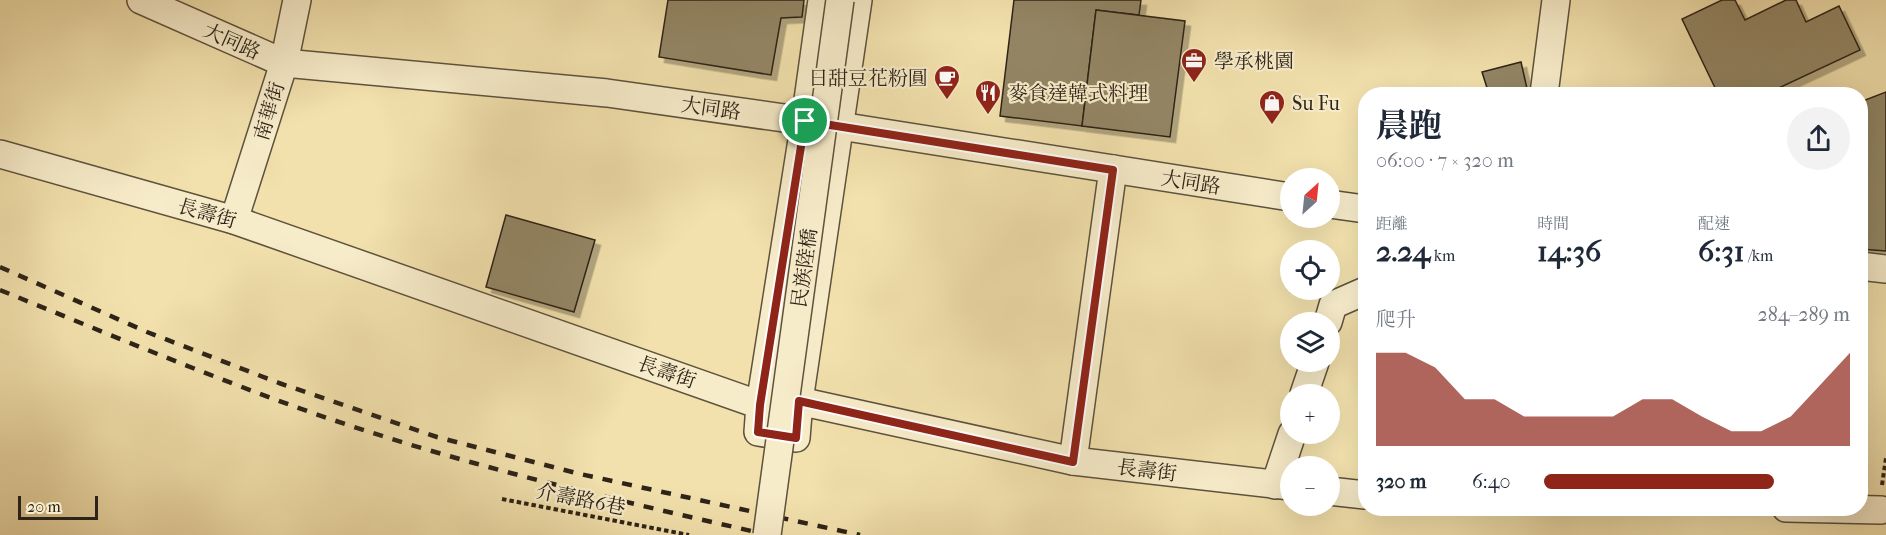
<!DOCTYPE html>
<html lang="zh-TW">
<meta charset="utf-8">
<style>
body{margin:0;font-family:"IM FELL French Canon","Noto Serif TC",serif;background:#f2f2f3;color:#1f2937;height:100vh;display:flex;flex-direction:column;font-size:22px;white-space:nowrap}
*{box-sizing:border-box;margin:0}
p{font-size:20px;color:#747a83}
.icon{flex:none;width:33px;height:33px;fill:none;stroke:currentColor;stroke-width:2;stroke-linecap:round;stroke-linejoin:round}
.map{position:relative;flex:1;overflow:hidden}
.panel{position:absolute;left:1358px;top:87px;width:510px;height:429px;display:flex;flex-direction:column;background:#fff;border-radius:24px;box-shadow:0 6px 24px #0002}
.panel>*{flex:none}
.needle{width:39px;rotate:27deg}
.controls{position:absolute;left:1280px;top:168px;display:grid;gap:12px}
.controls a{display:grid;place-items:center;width:60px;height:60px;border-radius:50%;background:#fff;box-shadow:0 6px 24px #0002;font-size:30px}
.scale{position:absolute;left:18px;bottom:15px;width:80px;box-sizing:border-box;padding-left:6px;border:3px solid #2d2318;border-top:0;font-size:16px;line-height:21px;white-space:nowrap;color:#2d2318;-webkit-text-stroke:4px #f7ecca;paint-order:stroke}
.pin{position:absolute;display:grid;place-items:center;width:51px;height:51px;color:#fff;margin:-26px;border:3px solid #fff;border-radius:50%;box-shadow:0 2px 6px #0007}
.round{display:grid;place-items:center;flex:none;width:63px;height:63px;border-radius:32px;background:#f2f2f3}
.summary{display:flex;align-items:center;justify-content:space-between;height:102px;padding:0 18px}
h1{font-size:33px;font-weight:700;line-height:45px}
.figures{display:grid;grid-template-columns:repeat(3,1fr);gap:9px;height:102px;padding:6px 18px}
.figures div{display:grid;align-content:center}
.figures b{font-size:30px;font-weight:700}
.figures small{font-size:16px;font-weight:400}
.figures p{font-size:16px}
.chart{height:168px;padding:12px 18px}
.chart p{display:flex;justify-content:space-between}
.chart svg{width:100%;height:108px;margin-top:6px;fill:#8f2418;opacity:.7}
ul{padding:0 18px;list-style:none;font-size:20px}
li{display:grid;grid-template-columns:96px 72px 1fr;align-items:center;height:45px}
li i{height:15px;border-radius:8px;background:#8f2418}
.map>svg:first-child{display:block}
.building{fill:#938665;stroke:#2d2318;stroke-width:1.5;filter:url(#shadow)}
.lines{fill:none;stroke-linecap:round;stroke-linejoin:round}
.minor-casing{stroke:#5e523d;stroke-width:30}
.path{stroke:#2d2318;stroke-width:4;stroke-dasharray:4.5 3;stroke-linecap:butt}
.minor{stroke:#f7ecca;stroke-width:27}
.rail{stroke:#2d2318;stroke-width:4.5;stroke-dasharray:10 10;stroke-linecap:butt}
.minor-bridge-casing{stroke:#5e523d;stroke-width:30;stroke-linecap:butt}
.minor-bridge{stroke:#f7ecca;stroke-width:27}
.route-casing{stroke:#fff;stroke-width:12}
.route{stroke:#8f2418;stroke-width:8}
.labels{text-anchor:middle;stroke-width:4.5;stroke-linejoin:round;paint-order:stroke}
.street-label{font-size:20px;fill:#2d2318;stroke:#f7ecca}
.poi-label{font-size:20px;fill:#2d2318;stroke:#f7ecca;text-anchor:start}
</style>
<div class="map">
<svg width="1886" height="535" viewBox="0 0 1886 535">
<defs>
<filter id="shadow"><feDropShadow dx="5.5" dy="5.5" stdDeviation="0" flood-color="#0004"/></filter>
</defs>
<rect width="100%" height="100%" fill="#f2e1ad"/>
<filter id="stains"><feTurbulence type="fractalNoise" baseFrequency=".00333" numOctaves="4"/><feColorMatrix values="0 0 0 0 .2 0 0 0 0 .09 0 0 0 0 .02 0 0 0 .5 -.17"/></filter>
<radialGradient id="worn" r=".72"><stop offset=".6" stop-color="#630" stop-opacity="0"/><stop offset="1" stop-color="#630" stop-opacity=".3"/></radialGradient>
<g class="building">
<path d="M668,0H804L802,17L781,18L771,75L659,57Z"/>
<path d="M1014,0H1141L1139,15L1096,10L1082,126L1000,116Z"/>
<path d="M1722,0H1735L1745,20L1786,0H1796L1806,22L1839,6L1860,50L1766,94H1718L1682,19Z"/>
<path d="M1096,10L1185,21L1170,137L1082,126Z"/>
<path d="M1521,62L1528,93L1477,94L1488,91L1482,72Z"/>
<path d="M1886,92V251L1860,249V102Z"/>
<path d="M506,215L595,240L574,312L486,287Z"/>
</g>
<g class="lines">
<defs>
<g id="minor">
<path d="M141,0L284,63L607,93L840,126L1290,197"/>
<path d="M1544,94L1556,0"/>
<path d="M0,154L234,220L760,405L758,432L796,438L799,401L1073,461L1290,486"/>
<path d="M1329,204L1365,209"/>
<path d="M234,220L284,63L297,0"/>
<path d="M1860,266L1886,269"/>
<path d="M1328,322L1333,305L1365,291"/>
<path d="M1304,394L1315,362"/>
<path d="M799,401L858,0"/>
<path d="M760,405L805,121L822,0"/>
<path d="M1073,461L1113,169"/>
<path d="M1275,485L1292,434"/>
<path d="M1329,491L1365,495"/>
<path d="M1786,508L1881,510"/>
</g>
</defs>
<use href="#minor" class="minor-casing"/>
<g class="path">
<path d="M1882,485L1886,458"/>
<path d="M502,499L689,535"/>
</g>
<use href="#minor" class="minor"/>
<g class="rail">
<path d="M0,267L147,332L279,383L437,437L580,474L860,535"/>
<path d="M0,290C91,327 182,365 274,399C435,459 602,497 769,535"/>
</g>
<defs>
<path id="minor-bridge" d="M767,535L840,0"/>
</defs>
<use href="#minor-bridge" class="minor-bridge-casing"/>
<use href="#minor-bridge" class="minor-bridge"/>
</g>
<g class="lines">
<defs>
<path id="route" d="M805,121L1113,170L1073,462L799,401L796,438L758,432L760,405Z"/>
</defs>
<use href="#route" class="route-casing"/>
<use href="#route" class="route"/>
</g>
<defs>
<symbol id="office-pin" viewBox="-11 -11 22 30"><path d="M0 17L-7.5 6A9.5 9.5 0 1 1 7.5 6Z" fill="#8f2418" stroke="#f7ecca"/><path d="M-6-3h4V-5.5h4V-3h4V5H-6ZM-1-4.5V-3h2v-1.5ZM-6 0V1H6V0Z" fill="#fff"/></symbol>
<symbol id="cafe-pin" viewBox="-11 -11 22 30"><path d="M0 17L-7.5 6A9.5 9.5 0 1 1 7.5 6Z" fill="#8f2418" stroke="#f7ecca"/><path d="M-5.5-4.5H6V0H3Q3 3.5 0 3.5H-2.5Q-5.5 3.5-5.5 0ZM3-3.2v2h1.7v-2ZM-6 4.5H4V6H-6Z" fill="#fff"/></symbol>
<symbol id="restaurant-pin" viewBox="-11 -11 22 30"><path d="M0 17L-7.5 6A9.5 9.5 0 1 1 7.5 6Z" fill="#8f2418" stroke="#f7ecca"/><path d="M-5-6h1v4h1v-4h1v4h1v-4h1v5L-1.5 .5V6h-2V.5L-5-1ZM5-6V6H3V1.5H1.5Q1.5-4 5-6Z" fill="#fff"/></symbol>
<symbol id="shop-pin" viewBox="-11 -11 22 30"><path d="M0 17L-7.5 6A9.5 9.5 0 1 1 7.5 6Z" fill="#8f2418" stroke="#f7ecca"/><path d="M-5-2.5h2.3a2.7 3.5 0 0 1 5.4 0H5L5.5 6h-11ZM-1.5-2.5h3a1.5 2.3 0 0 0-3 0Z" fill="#fff"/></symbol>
</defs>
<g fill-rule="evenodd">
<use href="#office-pin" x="1179" y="46" width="30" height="40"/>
<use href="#cafe-pin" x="932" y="63" width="30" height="40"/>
<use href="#restaurant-pin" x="973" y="78" width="30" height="40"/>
<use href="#shop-pin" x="1257" y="88" width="30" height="40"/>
</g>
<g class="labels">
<g class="street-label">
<text transform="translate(232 41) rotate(24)" y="7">大同路</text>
<text transform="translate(711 108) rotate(8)" y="7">大同路</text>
<text transform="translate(269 111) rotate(-73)" y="7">南華街</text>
<text transform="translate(1191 182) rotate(9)" y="7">大同路</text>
<text transform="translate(207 213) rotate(16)" y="7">長壽街</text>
<text transform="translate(804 268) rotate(-82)" y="7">民族陸橋</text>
<text transform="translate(667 372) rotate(19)" y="7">長壽街</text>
<text transform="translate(1147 470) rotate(7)" y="7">長壽街</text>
<text transform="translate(581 499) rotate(11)" y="7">介壽路6巷</text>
</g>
<g class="poi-label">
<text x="1214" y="68">學承桃園</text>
<text x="928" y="85" text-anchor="end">日甜豆花粉圓</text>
<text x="1008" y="100">麥食達韓式料理</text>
<text x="1292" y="110">Su Fu</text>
</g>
</g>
<rect width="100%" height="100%" filter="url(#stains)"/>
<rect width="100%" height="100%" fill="url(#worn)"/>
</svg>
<div class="controls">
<a><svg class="needle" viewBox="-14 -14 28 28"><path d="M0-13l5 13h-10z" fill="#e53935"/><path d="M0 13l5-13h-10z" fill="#747a83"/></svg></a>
<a><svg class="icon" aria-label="locate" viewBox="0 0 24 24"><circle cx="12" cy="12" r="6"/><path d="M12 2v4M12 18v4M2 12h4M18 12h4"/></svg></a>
<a><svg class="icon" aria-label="layers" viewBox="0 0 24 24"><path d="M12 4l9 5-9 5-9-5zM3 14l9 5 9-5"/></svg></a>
<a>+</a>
<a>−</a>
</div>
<div class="scale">20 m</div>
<div class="pin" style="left:805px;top:121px;background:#1e9e55"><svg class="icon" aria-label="arrive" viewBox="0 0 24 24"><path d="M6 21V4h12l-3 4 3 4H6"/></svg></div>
<section class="panel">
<div class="summary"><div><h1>晨跑</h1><p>06:00 · 7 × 320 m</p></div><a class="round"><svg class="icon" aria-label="share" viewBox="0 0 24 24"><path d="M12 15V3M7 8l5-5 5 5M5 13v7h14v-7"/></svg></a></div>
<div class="figures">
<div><p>距離</p><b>2.24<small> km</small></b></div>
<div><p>時間</p><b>14:36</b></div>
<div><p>配速</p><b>6:31<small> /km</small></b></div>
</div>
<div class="chart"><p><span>爬升</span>284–289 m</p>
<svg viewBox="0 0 160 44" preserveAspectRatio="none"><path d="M0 44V6L10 6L20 12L30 25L40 25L50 32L60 32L70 32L80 32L90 25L100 25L110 32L120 38L130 38L140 32L150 19L160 6V44z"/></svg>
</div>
<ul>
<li><b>320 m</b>6:40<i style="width:75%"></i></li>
</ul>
</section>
</div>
